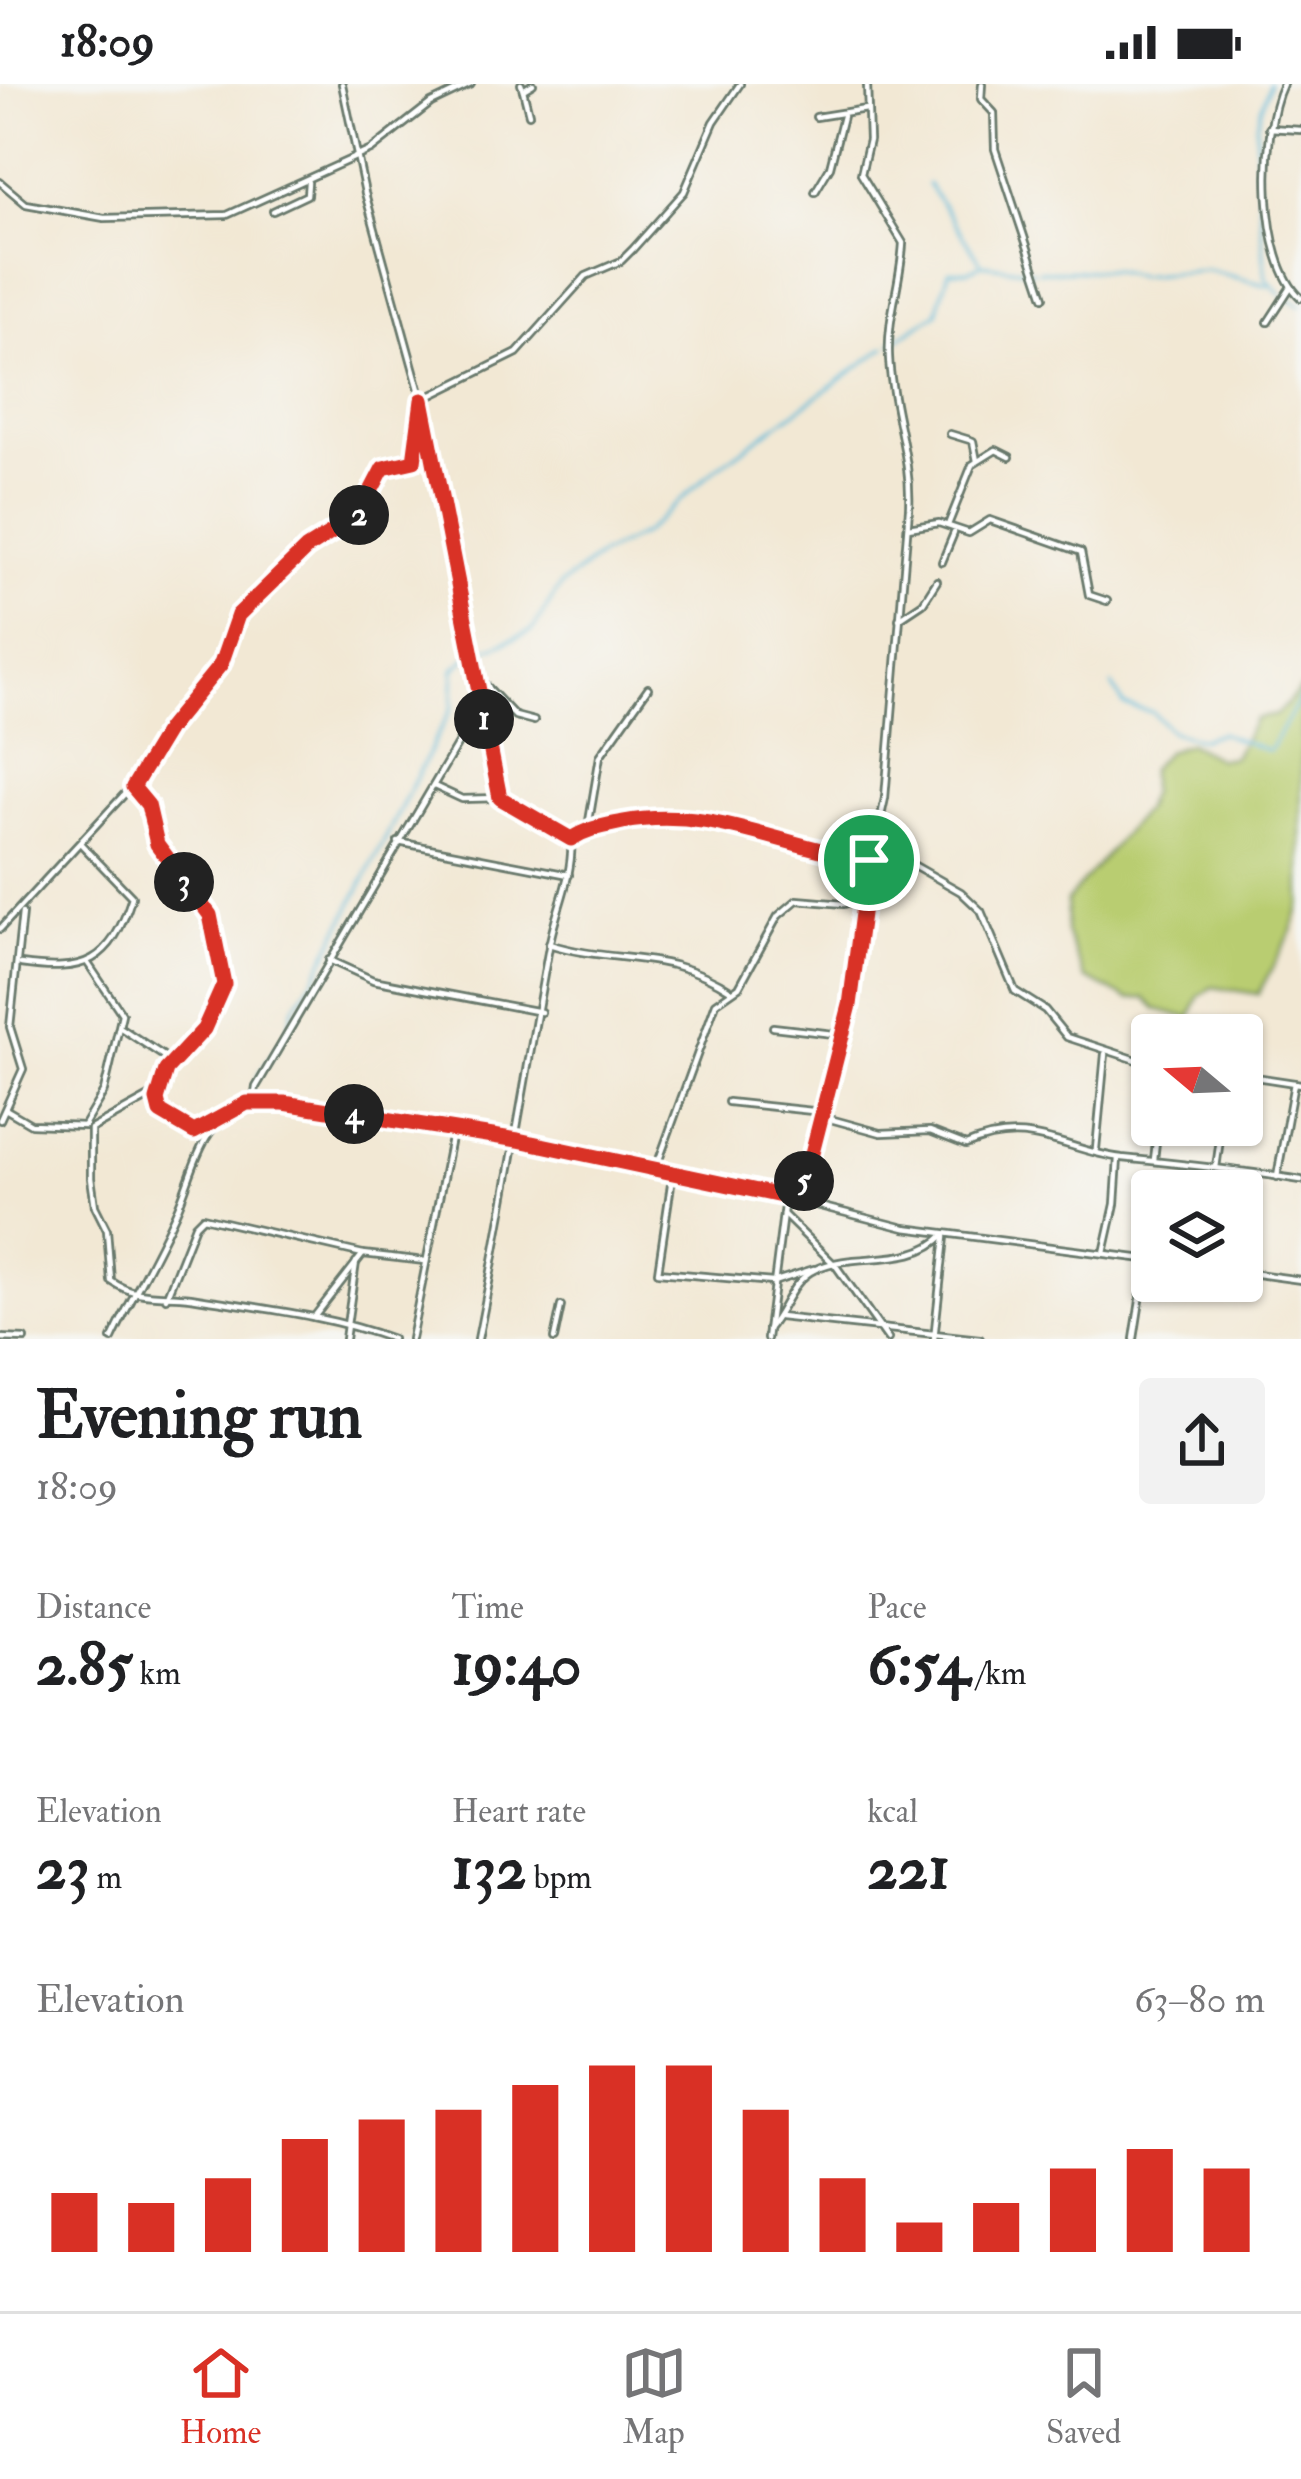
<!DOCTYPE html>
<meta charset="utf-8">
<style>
body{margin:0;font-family:"IM FELL Double Pica",serif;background:#f2f2f2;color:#202124;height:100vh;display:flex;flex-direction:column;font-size:45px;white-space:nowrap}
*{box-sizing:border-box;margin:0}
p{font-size:39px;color:#757577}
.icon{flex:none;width:66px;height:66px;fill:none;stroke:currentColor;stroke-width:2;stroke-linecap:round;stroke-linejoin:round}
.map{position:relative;height:1255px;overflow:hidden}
.panel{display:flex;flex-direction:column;background:#fff;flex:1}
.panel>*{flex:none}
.needle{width:78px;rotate:289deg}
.buttons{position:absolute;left:1131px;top:930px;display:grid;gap:24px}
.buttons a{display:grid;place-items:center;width:132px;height:132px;border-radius:12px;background:#fff;box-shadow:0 3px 9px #0004;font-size:60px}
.pin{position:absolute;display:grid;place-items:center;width:102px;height:102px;color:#fff;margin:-51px;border:6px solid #fff;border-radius:50%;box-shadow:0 3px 12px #0007}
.km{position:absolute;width:60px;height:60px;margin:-30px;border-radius:50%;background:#222;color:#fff;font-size:33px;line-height:60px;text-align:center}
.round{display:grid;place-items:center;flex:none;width:126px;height:126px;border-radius:12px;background:#f2f2f2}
.head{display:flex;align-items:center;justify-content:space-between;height:204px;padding:0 36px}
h1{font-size:66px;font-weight:700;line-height:90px}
.figures{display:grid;grid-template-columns:repeat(3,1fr);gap:18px;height:204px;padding:12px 36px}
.figures div{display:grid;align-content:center}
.figures b{font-size:60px;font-weight:700}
.figures small{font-size:33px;font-weight:400}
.figures p{font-size:33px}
.chart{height:336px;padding:24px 36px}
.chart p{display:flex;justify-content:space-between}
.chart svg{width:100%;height:216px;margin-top:12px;stroke:#d93025;stroke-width:6}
.status{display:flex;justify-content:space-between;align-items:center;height:84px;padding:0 60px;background:#fff;direction:ltr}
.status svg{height:33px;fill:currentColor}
.dock{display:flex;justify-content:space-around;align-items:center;height:168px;border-top:3px solid #e0e0e0;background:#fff;font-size:33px;color:#757577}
.dock a{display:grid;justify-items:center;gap:6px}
.dock .active{color:#d93025}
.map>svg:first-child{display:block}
.green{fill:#b9cd71;stroke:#6c8552;stroke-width:3}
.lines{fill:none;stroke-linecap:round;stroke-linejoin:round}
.stream{stroke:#5bbad9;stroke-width:3}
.minor-casing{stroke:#69796c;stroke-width:10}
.minor{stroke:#fff;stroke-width:4.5}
.route-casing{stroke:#fff;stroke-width:24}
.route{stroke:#d93025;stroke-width:15}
</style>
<div class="status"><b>18:09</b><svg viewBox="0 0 49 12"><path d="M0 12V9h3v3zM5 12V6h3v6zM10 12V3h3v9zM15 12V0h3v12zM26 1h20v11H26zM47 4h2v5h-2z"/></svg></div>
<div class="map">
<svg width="1301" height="1255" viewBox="0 0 1301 1255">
<rect width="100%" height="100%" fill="#f6f6f2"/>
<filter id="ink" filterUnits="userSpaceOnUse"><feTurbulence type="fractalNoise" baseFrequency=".00833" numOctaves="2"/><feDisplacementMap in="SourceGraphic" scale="24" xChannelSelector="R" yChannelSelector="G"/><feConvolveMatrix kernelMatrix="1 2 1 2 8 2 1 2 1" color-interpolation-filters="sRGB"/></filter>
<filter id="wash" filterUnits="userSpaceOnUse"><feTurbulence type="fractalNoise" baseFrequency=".004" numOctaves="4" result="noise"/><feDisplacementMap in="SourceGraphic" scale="48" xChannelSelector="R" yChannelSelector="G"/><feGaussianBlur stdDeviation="2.7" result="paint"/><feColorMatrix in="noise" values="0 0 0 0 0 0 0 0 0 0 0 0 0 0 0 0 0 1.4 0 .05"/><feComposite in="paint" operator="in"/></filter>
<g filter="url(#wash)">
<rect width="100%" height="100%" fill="#f2e8d4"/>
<path class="green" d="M1301,605V817L1292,847L1258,910L1213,903L1199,913L1190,934L1156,925L1145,914L1129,915L1085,894L1066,848L1067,817L1143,727L1150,708V685L1166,668L1188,659L1219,675L1234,673L1255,635L1276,631Z"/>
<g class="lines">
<g class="stream">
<path d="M1269,0L1256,41V87L1266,194L1282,211"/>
<path d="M928,100L980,177"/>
<path d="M1039,187L1112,186L1138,192L1207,186L1270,202"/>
<path d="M1288,214L1301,222"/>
<path d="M892,259L937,229L949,187H967L982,180L1033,187"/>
<path d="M475,570L532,547L561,501L602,470L643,450L715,385L886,263"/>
<path d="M1112,601L1124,621L1152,628L1172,648L1201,655L1220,649L1269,667L1301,612"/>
<path d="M289,942L294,923L315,893L452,623L454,585L470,572"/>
<path d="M257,994L276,965"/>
</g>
</g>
</g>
<g filter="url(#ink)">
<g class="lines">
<defs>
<g id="minor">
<path d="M342,0L365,109L422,316L500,714L571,755C574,792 555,827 549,863C525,994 504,1125 478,1255"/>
<path d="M521,0L523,6L533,0"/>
<path d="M982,0L981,15L994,29L995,65L1044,213"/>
<path d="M1283,0C1260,49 1259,176 1301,214"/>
<path d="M523,6L529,30"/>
<path d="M816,33L866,25"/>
<path d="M1269,44L1301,46"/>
<path d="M0,98L26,120L104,134L227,131L371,66L431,19L471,0"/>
<path d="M815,108L830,83L843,32"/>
<path d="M273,127L307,111L308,98"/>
<path d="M1268,238L1290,204"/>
<path d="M950,350L973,357L977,377"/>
<path d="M948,441L972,381L996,366L1010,373"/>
<path d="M908,444L939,439L969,449L990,436L1081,468L1089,511L1107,517"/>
<path d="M942,478L954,449"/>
<path d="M899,535L923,519L937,497"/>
<path d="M480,595L515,632L534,637"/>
<path d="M434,702L462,715L500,714"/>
<path d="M133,703L148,721L157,760L210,831L224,900L204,945L166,986"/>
<path d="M588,743L600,672L648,604"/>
<path d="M571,755C588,744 604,742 623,738C716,720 780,764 869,775"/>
<path d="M398,758L569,791"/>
<path d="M875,766L903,775L961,808L981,827L1015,907L1045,926L1067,953L1152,981"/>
<path d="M0,845L143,690L168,645L221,580L238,531L307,464L358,432L383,384L414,377L422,316L517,269L586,192L621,177L633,165L684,108L714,38L740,0"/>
<path d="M549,860C615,881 668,864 732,907"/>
<path d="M329,876L373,896L541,928"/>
<path d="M21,880C84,889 111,879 132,813L80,759"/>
<path d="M773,943L842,951"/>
<path d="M121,944L165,973L157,1014"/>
<path d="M1242,991L1301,1000"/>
<path d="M254,1016L256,1003L480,622"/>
<path d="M728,1018L822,1028"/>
<path d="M7,1026L31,1040L85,1042"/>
<path d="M823,1033L881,1049L930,1047L966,1061C1029,1033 1065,1067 1122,1074C1182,1080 1242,1086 1301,1096"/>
<path d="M0,1036L23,985L10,943L22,829"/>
<path d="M84,1041L104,1007L122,930L87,878"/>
<path d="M211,1042C177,1055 170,1032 151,1012L91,1045V1094L95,1122L107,1146L111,1197C138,1216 162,1209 191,1213C258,1224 328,1231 392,1255"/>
<path d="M1096,1065L1105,970"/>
<path d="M1154,1076L1158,1041"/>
<path d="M656,1084L716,919L739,903L778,832L797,816L844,820L862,815"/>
<path d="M1216,1084L1222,1041"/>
<path d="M673,1087L658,1188L773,1198L814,1185"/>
<path d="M1277,1093L1294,999"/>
<path d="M800,1116L850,921L861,823L885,714L909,425C912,372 891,325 889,273C887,233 901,198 903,159L861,90L869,56L867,0"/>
<path d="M783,1130L836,1182L888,1255"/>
<path d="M1104,1169L1115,1120L1118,1074"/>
<path d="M1242,1188L1301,1196"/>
<path d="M166,1214L195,1141L203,1133L363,1170"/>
<path d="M314,1233L363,1170L425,1177"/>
<path d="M779,1233L980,1255"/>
<path d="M768,1245C785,1226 791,1196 816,1185C856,1166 911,1186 945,1150"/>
<path d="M0,1254L25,1255"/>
<path d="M112,1255C132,1212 157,1171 176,1128C195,1087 201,1029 254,1019L517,1056L730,1099L905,1144L1152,1176"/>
<path d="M345,1255L356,1178"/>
<path d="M411,1255L452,1049"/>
<path d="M554,1255L561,1222"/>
<path d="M767,1255L785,1114"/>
<path d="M934,1255L945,1153"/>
<path d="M1134,1255L1146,1178"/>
</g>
</defs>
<use href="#minor" class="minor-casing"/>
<use href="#minor" class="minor"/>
</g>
</g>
<g class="lines" filter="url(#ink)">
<defs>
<path id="route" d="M422,316L500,714L571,755C588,744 604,742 623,738C712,721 783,764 869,776L850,921L800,1116L518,1056L284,1019H247L194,1048L160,1028L157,1016L166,986L204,945L224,900L210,831L157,760L148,721L133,703L168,645L221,580L238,531L307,464L358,432L383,384L414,377Z"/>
</defs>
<use href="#route" class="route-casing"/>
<use href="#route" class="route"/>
</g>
</svg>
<div class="buttons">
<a><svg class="needle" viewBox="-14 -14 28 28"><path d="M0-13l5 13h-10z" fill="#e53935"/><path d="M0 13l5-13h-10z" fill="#757577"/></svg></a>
<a><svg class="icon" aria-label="layers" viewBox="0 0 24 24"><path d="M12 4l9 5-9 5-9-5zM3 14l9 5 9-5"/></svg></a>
</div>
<div class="pin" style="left:869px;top:776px;background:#1e9e55"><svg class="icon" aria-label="arrive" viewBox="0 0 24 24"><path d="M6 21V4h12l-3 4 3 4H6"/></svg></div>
<b class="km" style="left:484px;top:635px">1</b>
<b class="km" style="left:359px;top:431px">2</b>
<b class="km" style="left:184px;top:798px">3</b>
<b class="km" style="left:354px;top:1030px">4</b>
<b class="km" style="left:804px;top:1097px">5</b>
</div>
<section class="panel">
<div class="head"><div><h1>Evening run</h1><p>18:09</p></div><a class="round"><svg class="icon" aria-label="share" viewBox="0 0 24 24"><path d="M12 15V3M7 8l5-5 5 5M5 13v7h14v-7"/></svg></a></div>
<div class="figures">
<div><p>Distance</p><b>2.85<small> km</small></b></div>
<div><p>Time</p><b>19:40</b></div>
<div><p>Pace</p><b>6:54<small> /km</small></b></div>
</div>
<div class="figures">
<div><p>Elevation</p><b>23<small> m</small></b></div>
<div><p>Heart rate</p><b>132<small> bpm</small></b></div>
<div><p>kcal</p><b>221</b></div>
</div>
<div class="chart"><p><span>Elevation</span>63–80 m</p>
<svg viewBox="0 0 160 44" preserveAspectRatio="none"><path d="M5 44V32M15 44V34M25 44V29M35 44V21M45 44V17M55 44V15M65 44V10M75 44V6M85 44V6M95 44V15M105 44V29M115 44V38M125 44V34M135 44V27M145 44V23M155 44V27"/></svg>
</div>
</section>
<nav class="dock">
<a class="active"><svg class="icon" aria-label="home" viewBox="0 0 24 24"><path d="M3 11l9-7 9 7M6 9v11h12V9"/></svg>Home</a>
<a><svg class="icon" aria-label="map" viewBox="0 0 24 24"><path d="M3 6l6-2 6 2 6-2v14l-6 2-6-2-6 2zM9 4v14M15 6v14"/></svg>Map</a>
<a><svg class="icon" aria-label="saved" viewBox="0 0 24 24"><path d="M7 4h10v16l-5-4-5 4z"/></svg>Saved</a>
</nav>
